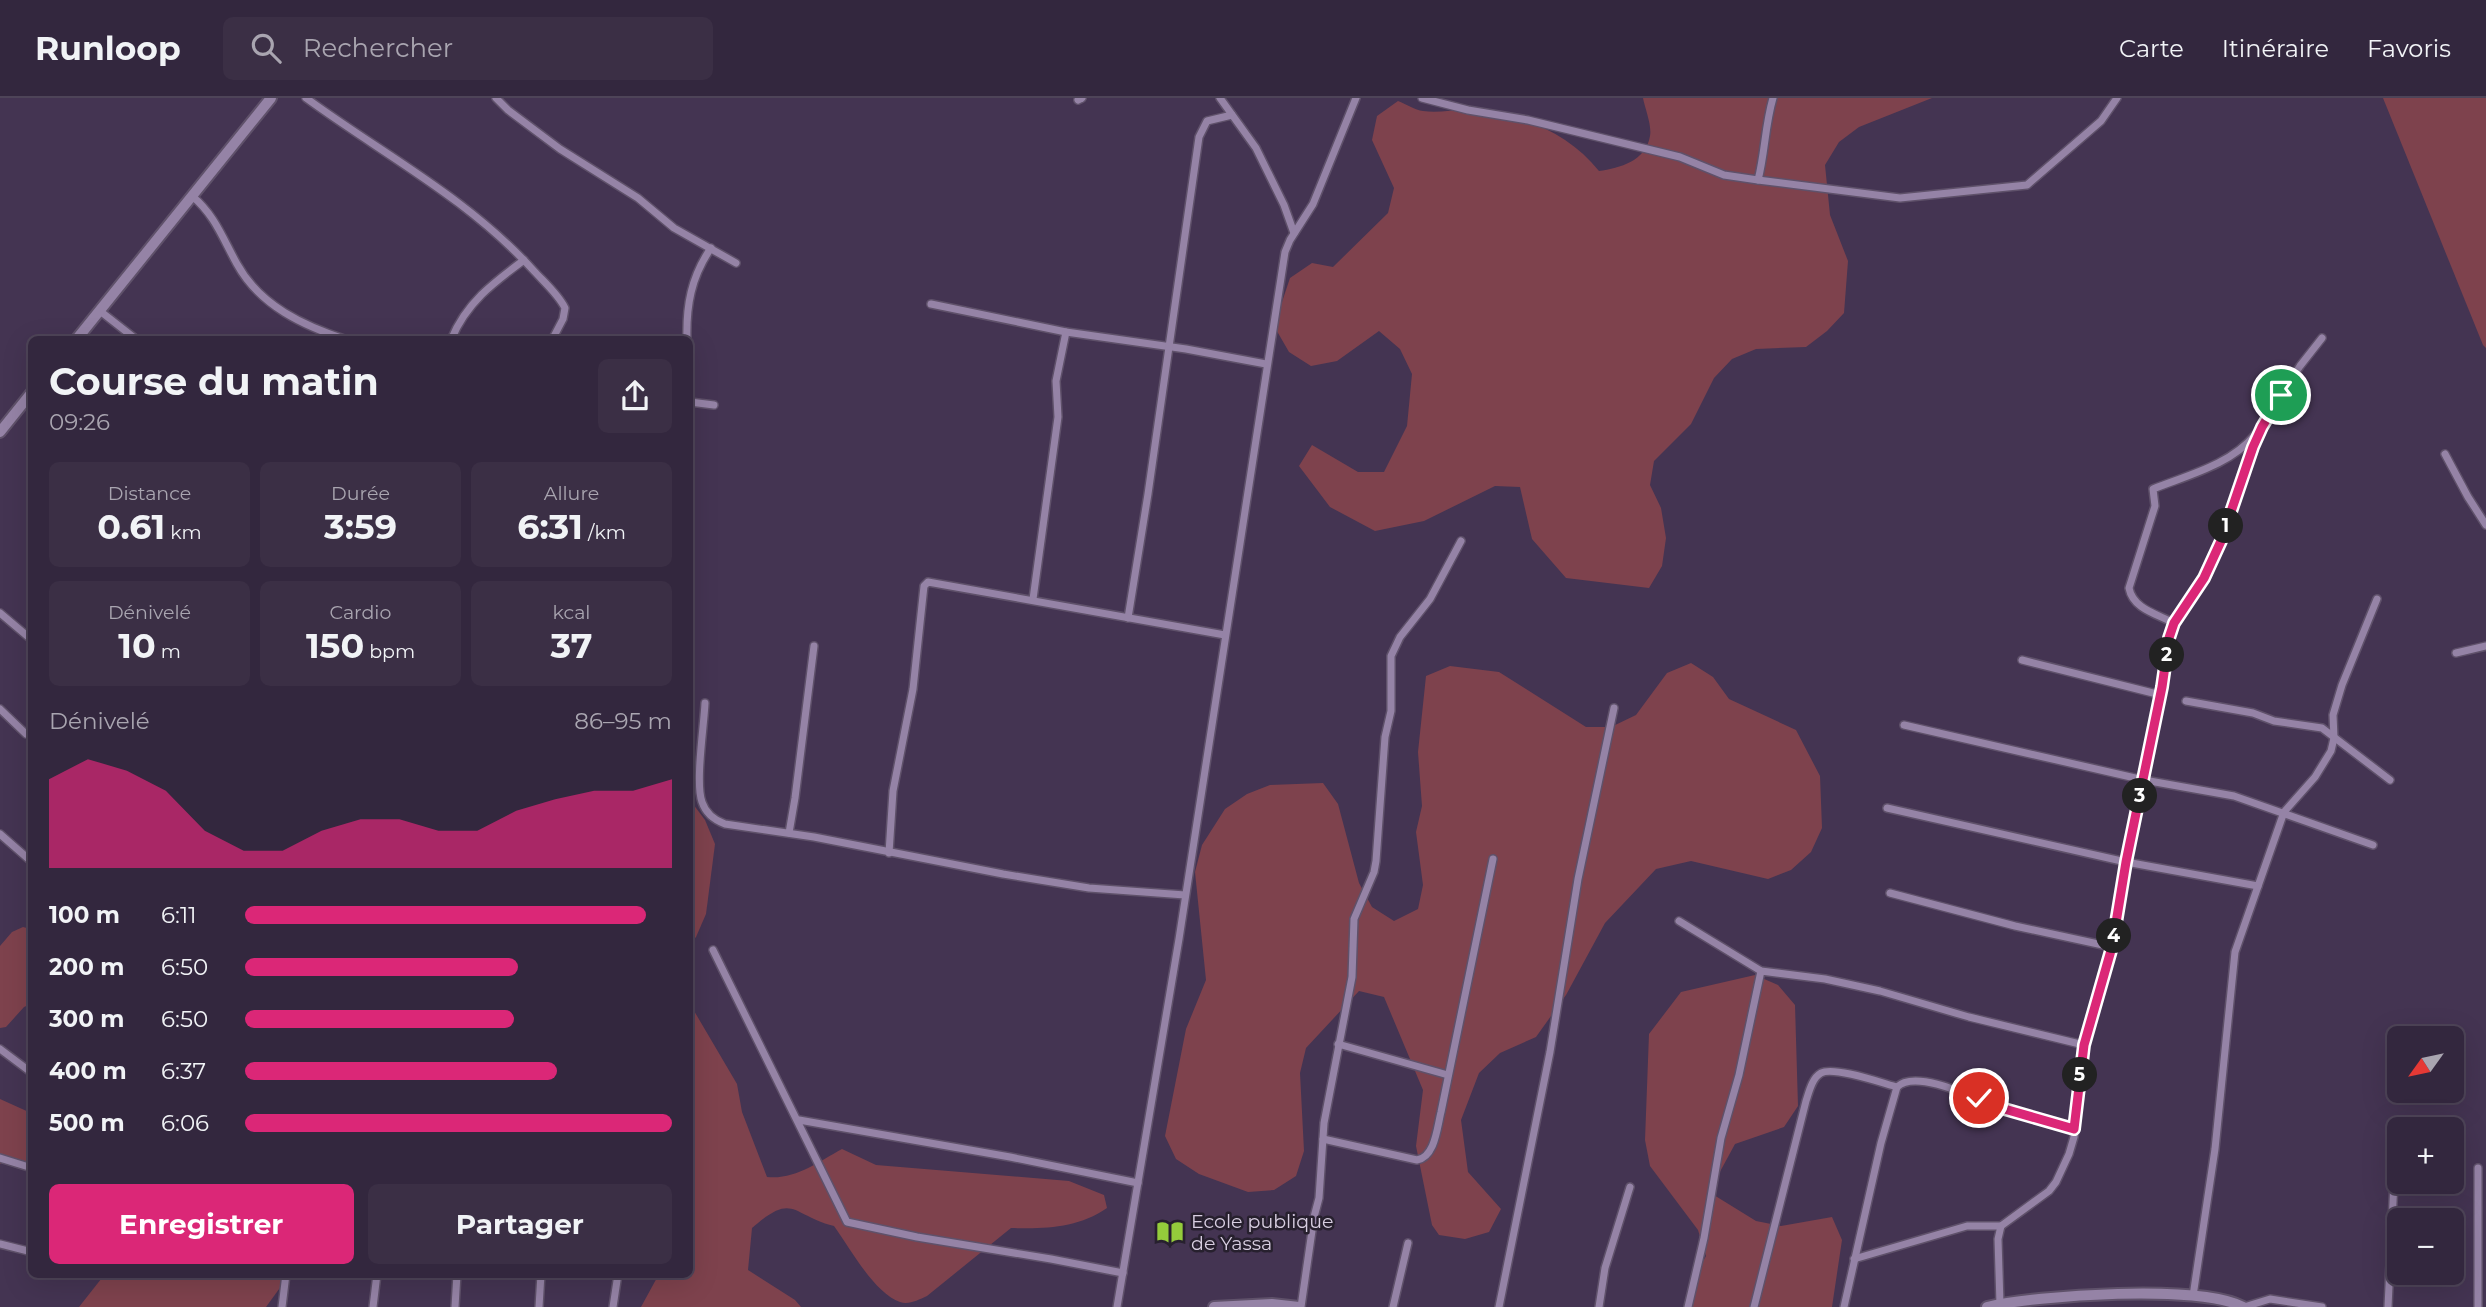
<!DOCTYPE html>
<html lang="fr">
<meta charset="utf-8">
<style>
body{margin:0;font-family:Montserrat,sans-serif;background:#3b2f45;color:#f1f3f6;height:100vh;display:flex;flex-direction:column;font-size:26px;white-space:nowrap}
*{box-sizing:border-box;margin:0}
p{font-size:23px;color:#a9a5b0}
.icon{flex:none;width:38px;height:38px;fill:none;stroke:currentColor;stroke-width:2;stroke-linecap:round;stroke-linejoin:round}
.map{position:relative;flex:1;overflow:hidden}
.details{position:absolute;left:28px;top:238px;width:665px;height:942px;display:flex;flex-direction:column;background:#33273e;border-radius:10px;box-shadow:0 7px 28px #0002,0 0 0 2px #4e4458}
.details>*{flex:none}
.needle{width:46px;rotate:237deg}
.controls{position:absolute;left:2387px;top:928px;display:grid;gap:14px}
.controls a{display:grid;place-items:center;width:77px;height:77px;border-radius:10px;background:#33273e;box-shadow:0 7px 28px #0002,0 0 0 2px #4e4458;font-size:35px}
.pin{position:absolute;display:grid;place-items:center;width:60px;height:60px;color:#fff;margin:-30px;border:4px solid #fff;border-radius:50%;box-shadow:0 2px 7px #0007}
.km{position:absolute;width:35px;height:35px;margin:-18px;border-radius:50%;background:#222;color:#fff;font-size:19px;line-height:35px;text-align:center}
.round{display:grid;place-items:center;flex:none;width:74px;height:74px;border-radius:10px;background:#3b2f45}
.head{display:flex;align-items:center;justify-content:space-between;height:119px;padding:0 21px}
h1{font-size:38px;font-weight:700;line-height:52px}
.stats{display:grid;grid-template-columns:repeat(3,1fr);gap:10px;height:119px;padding:7px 21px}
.stats div{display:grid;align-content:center;border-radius:10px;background:#3b2f45;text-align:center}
.stats b{font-size:35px;font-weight:700}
.stats small{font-size:19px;font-weight:400}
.stats p{font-size:19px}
.chart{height:196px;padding:14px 21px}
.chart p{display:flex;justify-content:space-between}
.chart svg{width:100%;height:126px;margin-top:7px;fill:#db2777;opacity:.7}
.button{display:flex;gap:14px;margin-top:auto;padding:14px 21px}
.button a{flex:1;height:80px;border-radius:10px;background:#db2777;color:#fff;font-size:28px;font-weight:700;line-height:80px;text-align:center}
.button a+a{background:#3b2f45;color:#f1f3f6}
ul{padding:0 21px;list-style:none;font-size:23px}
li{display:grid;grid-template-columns:112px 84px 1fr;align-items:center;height:52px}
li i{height:18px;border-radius:9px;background:#db2777}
header{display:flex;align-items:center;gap:42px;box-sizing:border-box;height:98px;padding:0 35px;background:#33273e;border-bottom:2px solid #4e4458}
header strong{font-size:33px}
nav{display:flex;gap:38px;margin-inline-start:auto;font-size:24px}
.search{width:490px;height:63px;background:#3b2f45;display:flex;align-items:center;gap:18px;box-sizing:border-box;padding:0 24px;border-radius:10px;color:#a9a5b0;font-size:26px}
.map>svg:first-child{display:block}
.green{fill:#7e424d}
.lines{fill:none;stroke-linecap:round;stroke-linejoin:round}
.street-casing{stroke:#5f516a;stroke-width:10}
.secondary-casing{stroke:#5f516a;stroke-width:14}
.street{stroke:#9583a6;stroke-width:7}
.secondary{stroke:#9583a6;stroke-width:10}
.route-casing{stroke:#fff;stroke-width:14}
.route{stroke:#db2777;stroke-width:9}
.labels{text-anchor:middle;stroke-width:5;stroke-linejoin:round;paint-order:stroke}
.poi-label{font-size:19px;fill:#d8cee1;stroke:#27202e;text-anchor:start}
</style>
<header>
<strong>Runloop</strong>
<div class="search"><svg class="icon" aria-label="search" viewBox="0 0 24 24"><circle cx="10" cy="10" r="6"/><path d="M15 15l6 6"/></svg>Rechercher</div>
<nav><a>Carte</a><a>Itinéraire</a><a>Favoris</a></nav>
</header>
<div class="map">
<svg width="2486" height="1209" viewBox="0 0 2486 1209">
<rect width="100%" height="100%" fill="#443452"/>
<g class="green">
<path d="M1643,0H1932L1859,29L1839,44L1825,67L1830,117L1848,163L1844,215L1827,233L1806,249L1756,251L1732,261L1714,280L1691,326L1654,363L1650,387L1661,410L1666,440L1662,468L1649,490L1566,480L1532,441L1520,389L1495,388L1424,423L1375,433L1330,409L1299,368L1312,347L1358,374H1384L1407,328L1412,276L1400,251L1379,233L1337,263L1311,268L1289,254L1274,228L1290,180L1312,165L1333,169L1388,115L1394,90L1372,42L1377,18L1398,3C1406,6 1415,12 1423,13C1437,15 1452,12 1466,12C1517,14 1567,33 1599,73C1620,70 1646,63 1650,38C1652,27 1645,11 1643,0Z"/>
<path d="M2383,0H2486V250L2483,247Z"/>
<path d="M1691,565L1713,579L1729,601L1796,632L1820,678L1822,730L1811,754L1791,772L1768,781L1691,763L1656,771L1605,825L1566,897L1536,939L1500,955L1479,975L1461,1022L1468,1074L1501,1111L1489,1134L1465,1141L1439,1137L1432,1127L1416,1048L1423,992L1384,899L1359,893L1306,950L1300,975L1304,1053L1296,1078L1274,1092L1248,1094L1199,1076L1176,1061L1165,1038L1186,931L1206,882L1195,774L1202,747L1225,711L1247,696L1270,687L1323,685L1338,706L1359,785L1372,809L1394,823L1418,811L1423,787L1416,734L1422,708L1418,654L1426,578L1450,568L1499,574L1586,629H1611L1636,617L1667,575Z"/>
<path d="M690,702L705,722L715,746L706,816L696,839L690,846Z"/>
<path d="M23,829L31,831V906L24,909L6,929L0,930V848L12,834Z"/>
<path d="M1755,877L1778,887L1795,907L1798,1008L1784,1029L1735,1046L1709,1094L1756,1123L1781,1128L1832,1119L1842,1142L1832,1209H1685L1691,1185L1706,1158L1698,1132L1650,1068L1645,1042L1649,936L1681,894Z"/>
<path d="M690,906L737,986L742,1014L767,1079C795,1082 818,1064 842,1051L876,1067L1069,1083L1104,1097L1107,1110C1078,1130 1046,1131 1011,1130L927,1198C918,1202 909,1207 900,1204C874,1195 850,1150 834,1128C791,1117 794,1093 752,1130L748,1172L795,1202L801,1209H641L659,1176H690Z"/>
<path d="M0,1001L31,1015V1068L9,1060L0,1066Z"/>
<path d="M105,1176H290L266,1209H79Z"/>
</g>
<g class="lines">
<defs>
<g id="street">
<path d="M306,0C384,57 468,100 534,173C544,184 558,196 565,210L563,221L552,242"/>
<path d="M496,0L508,12L560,51L638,100L674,130L736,165"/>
<path d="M1220,0L1256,50L1284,107L1294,135"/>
<path d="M1422,0L1468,12L1528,22L1680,59L1724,77L1758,82C1765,55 1765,27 1773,0"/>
<path d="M1078,2L1082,0"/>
<path d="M1758,82L1900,100L2027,87L2101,23L2117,0"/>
<path d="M192,98C215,117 223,141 237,166C260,208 304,228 347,242"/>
<path d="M931,206L1066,234L1186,251L1266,266"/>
<path d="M100,213L137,242"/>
<path d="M451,242C466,205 493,185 524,162"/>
<path d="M687,242C686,208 691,179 711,150"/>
<path d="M690,304L714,307"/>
<path d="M2445,356L2468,399L2486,427"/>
<path d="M1033,501L1058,319L1056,283L1066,234"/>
<path d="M0,515L32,542"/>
<path d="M1128,520L1148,396L1199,39L1207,23L1232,17"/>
<path d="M2174,525C2157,516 2133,511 2129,490L2155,408L2153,391C2188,377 2230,367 2255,337"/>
<path d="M2456,555L2486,548"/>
<path d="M2022,562L2161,597"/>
<path d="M2186,603L2253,615L2274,623L2322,630L2390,682"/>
<path d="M705,605C704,628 695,685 702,704C706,716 714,722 725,726L814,739L1003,776L1089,790L1185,797"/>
<path d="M0,611L26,636"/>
<path d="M1904,627L2144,682L2234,698L2373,747"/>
<path d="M1887,710L2126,764L2258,788"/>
<path d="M789,735L795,700L814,548"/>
<path d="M0,736L32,764"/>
<path d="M889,755L893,693L913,591L924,488L928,484L1225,537"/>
<path d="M1890,795L2015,828L2112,849"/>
<path d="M1679,823L1761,873L1825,881L1880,893L1969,919L2084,947"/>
<path d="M713,852L847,1124L917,1139L1051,1161L1123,1175"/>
<path d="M1338,946L1448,977"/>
<path d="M0,951L32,975"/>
<path d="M799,1022L1010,1059L1138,1085"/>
<path d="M1323,1041L1417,1062C1435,1059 1437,1030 1441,1014L1493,761"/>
<path d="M0,1060L32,1070"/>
<path d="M0,1146L32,1154"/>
<path d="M1854,1161L1967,1128H2001"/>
<path d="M2193,1198L2215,1051L2235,854L2284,714L2315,679L2331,653L2334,640L2333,617L2342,587L2377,501"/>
<path d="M2000,1206L1998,1141L2001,1128L2049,1093L2056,1084L2069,1056L2074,1039L2084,947L2112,849L2126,764L2162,588L2169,540L2174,525L2204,480L2221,444L2262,329L2300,268L2322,240"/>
<path d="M282,1209L286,1176"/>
<path d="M373,1209L377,1176"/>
<path d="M455,1209L457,1176"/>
<path d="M539,1209L541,1176"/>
<path d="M613,1209L618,1176"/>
<path d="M1117,1209L1179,841L1285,154L1290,142L1313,106L1356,0"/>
<path d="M1301,1209L1314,1119L1319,1100L1324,1025L1352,879L1354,821L1374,774L1376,763L1385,639L1391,613V558L1400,539L1430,501L1461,443"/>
<path d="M1393,1209L1408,1145"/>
<path d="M1499,1209L1550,954L1578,781L1614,610"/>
<path d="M1599,1209L1605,1170L1630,1089"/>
<path d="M1688,1209L1704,1140L1721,1040L1739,977L1761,873"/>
<path d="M1754,1209L1806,1003C1809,994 1812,980 1821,975C1834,968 1882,985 1897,989"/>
<path d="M1844,1209L1881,1045L1897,989C1917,969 1982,1004 2005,1012C2028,1019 2051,1025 2074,1031"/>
<path d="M2244,1209L2270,1201L2322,1209"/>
<path d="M2388,1209L2396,1041"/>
<path d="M2478,1209V1070"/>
</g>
<g id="secondary">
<path d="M76,242L271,0"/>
<path d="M0,334L32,294"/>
<path d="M1214,1209L1272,1206L1299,1209"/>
<path d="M1987,1209C2036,1197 2201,1186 2243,1209"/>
</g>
</defs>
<use href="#street" class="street-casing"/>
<use href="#secondary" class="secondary-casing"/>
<use href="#street" class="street"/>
<use href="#secondary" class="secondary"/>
</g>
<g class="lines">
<defs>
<path id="route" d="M1979,1000L2001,1010L2074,1031L2084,947L2112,849L2126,764L2162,589L2169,540L2174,525L2204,480L2221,443L2253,349L2262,329L2281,297"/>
</defs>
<use href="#route" class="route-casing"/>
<use href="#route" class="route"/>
</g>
<defs>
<symbol id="library-bare" viewBox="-9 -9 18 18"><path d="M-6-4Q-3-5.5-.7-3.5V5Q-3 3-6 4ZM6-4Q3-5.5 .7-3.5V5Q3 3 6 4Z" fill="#94cc3b" stroke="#27202e" stroke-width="2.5" paint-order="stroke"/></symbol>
</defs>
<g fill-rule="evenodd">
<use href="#library-bare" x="1151" y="1115" width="38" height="38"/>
</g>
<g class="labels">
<g class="poi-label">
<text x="1191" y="1130">Ecole publique<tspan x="1191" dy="22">de Yassa</tspan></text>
</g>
</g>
</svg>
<div class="controls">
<a><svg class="needle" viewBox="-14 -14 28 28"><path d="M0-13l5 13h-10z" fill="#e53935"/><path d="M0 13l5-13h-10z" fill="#a9a5b0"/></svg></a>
<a>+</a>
<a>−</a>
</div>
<div class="pin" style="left:2281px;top:297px;background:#1e9e55"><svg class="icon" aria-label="arrive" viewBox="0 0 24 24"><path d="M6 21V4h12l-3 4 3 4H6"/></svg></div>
<div class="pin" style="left:1979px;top:1000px;background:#d93025"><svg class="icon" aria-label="check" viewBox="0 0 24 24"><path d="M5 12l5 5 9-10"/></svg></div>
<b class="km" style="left:2226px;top:428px">1</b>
<b class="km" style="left:2167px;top:557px">2</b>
<b class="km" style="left:2140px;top:698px">3</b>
<b class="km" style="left:2114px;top:838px">4</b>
<b class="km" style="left:2080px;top:977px">5</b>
<section class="details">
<div class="head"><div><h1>Course du matin</h1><p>09:26</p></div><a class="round"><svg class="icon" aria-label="share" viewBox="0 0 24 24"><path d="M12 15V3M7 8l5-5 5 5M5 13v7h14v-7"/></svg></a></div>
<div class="stats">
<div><p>Distance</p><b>0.61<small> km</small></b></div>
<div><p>Durée</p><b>3:59</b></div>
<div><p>Allure</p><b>6:31<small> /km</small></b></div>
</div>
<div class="stats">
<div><p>Dénivelé</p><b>10<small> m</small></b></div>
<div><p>Cardio</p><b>150<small> bpm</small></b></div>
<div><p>kcal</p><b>37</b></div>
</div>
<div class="chart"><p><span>Dénivelé</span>86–95 m</p>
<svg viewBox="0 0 160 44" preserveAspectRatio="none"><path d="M0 44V13L10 6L20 10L30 17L40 31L50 38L60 38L70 31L80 27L90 27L100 31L110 31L120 24L130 20L140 17L150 17L160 13V44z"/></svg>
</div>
<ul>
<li><b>100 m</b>6:11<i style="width:94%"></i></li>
<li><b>200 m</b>6:50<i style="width:64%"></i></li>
<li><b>300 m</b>6:50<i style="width:63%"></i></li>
<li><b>400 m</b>6:37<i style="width:73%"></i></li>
<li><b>500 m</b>6:06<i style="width:100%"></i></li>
</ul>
<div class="button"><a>Enregistrer</a><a>Partager</a></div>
</section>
</div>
